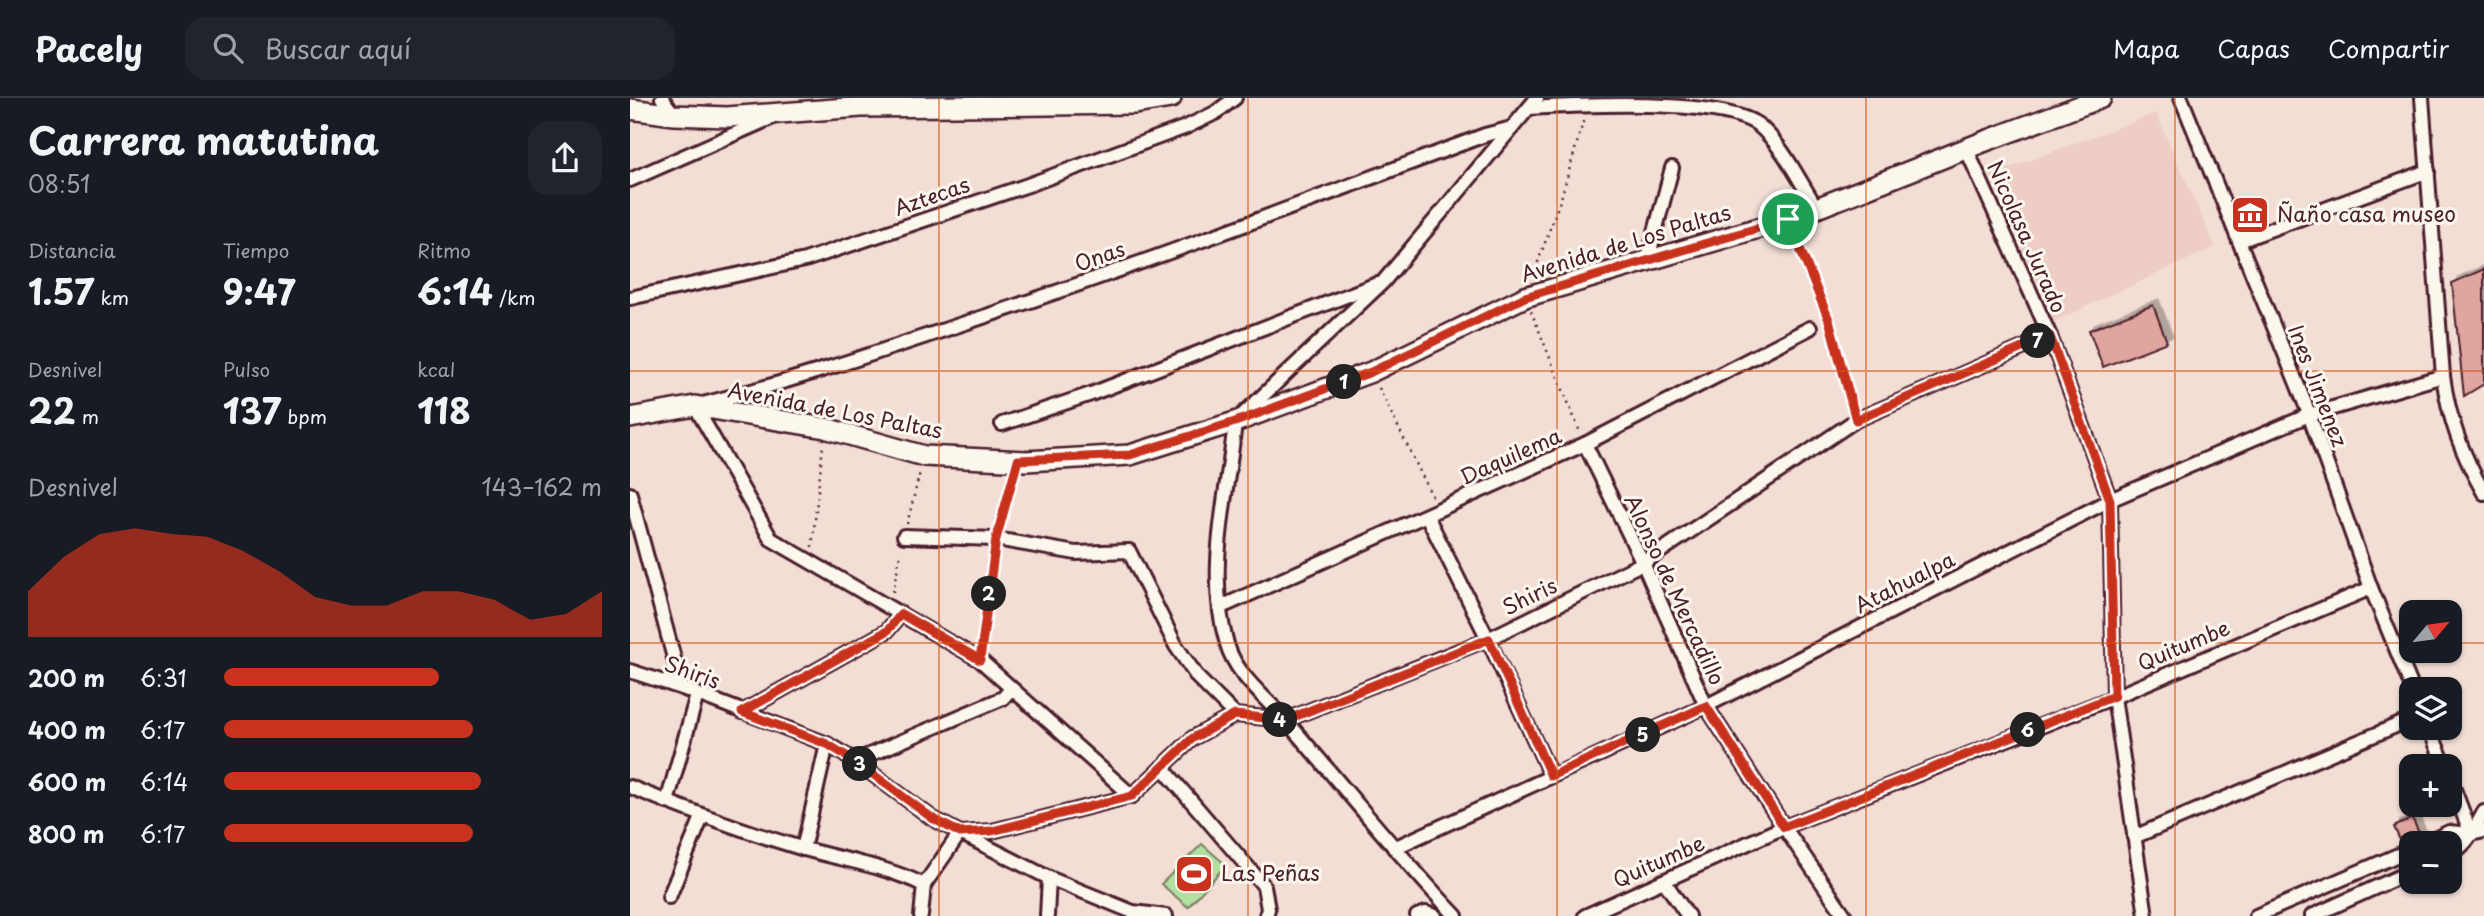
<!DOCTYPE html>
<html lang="es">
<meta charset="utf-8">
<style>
body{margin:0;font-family:"Playpen Sans",sans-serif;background:#20242c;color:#f1f3f6;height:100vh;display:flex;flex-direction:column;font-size:26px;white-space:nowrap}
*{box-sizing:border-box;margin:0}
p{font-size:23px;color:#9ea1a6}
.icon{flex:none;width:38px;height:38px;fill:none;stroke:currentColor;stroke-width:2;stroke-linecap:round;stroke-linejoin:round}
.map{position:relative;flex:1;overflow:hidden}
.sheet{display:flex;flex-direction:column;background:#171b24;width:630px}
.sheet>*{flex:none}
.needle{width:46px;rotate:61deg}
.tools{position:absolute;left:1769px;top:502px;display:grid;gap:14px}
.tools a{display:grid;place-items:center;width:63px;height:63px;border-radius:14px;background:#171b24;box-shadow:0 2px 5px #0004;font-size:35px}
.pin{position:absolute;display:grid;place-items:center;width:60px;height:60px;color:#fff;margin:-30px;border:4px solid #fff;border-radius:50%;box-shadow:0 2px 7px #0007}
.km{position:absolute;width:35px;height:35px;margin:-18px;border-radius:50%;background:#222;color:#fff;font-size:19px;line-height:35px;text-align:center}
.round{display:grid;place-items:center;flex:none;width:74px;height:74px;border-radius:21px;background:#20242c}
.overview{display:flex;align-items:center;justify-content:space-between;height:119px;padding:0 28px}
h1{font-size:38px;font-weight:700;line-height:52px}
.stats{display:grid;grid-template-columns:repeat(3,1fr);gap:10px;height:119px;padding:7px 28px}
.stats div{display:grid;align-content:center}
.stats b{font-size:35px;font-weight:700}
.stats small{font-size:19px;font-weight:400}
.stats p{font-size:19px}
.chart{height:196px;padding:14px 28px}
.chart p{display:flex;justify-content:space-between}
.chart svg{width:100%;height:126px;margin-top:7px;fill:#c8321e;opacity:.7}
ul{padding:0 28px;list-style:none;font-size:23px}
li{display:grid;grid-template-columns:112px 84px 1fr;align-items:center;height:52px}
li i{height:18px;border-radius:9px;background:#c8321e}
header{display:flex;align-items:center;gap:42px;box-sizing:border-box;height:98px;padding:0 35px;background:#171b24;border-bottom:2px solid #363941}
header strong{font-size:33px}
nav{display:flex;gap:38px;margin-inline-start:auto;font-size:24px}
.search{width:490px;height:63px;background:#20242c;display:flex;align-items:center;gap:18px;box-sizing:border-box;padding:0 24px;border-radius:21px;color:#9ea1a6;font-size:26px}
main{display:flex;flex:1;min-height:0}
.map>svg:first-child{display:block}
.built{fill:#edcdc4}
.green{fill:#b0e1a1;stroke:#7d8066;stroke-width:2}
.building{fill:#dfa59e;stroke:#4a1f2b;stroke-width:2;filter:url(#shadow)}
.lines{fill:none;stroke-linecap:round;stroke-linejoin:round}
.street-casing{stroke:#4a1f2b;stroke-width:18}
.secondary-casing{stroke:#4a1f2b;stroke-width:24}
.path{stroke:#4a1f2b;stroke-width:2.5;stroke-dasharray:2 5;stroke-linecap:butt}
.street{stroke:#fbf7ec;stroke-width:12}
.secondary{stroke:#fbf7ec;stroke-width:19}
.route-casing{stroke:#fff;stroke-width:14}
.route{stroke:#c8321e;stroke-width:9}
.grid{fill:none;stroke:#d8530f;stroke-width:2;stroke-opacity:0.55}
.labels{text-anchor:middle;stroke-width:6;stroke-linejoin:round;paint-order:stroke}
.street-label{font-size:21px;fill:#4a1f2b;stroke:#fbf7ec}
.poi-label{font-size:21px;fill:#4a1f2b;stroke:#fbf7ec;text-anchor:start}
</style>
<header>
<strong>Pacely</strong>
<div class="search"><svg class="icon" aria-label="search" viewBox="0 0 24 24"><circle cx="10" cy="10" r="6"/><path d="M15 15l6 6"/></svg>Buscar aquí</div>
<nav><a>Mapa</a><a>Capas</a><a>Compartir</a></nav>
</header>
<main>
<section class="sheet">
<div class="overview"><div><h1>Carrera matutina</h1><p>08:51</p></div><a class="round"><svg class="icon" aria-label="share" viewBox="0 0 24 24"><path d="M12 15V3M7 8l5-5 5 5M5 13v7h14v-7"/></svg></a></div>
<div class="stats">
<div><p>Distancia</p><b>1.57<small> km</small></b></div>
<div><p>Tiempo</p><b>9:47</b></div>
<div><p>Ritmo</p><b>6:14<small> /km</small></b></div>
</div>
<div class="stats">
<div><p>Desnivel</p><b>22<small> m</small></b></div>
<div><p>Pulso</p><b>137<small> bpm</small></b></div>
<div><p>kcal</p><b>118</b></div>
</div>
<div class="chart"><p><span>Desnivel</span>143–162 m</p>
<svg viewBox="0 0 160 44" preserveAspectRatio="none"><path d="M0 44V28L10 16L20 8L30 6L40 8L50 9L60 14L70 21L80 30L90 33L100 33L110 28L120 28L130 31L140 38L150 36L160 28V44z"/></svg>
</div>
<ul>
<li><b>200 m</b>6:31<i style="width:57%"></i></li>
<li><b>400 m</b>6:17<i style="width:66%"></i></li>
<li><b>600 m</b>6:14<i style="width:68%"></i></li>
<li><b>800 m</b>6:17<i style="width:66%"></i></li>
</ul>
</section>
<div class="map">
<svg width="1854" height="818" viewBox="0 0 1854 818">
<defs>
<filter id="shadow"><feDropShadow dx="5.5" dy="-5.5" stdDeviation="0" flood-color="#0004"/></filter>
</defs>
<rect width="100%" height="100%" fill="#f3ded5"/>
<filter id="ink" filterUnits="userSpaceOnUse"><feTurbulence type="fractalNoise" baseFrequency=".0143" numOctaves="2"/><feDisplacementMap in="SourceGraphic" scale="14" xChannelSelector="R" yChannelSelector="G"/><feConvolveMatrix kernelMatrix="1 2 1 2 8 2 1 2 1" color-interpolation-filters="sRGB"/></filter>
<g filter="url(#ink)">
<path class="built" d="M1526,15L1585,149L1423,224L1361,77Z"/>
<path class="green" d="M572,746L596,767L558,809L531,786Z"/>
<g class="building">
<path d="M1854,171V286L1834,298L1822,185Z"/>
<path d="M1523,207L1537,244L1473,269L1459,232Z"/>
<path d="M1782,720L1791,739L1772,747L1764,729Z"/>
</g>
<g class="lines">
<defs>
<g id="street">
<path d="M32,0L44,17"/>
<path d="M1551,0L1676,308L1741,490L1783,592"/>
<path d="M1792,0L1813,278C1819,322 1832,356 1854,395"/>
<path d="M899,10C951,7 1087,0 1127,26C1153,47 1168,81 1186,109"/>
<path d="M1336,50L1420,238L1480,402L1484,599L1516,818"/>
<path d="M0,82L141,20"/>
<path d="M1609,143L1798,73"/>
<path d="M1017,164L1042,70"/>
<path d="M0,200L175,162L398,87L556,29L585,15L605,0"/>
<path d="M372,326L461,296L747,186"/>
<path d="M955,346L1013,465L1076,608L1154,729L1215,818"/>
<path d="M0,396L52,590"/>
<path d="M797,418L858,541L921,678"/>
<path d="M274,438L366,441L446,455L499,453L546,548L568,580L605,617"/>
<path d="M591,509L955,346L1180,230"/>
<path d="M0,573L52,590L197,646L225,663L302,720L330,735L419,780L503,814L536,818"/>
<path d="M112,614L257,533L271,516"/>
<path d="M1799,630L1815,668"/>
<path d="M225,663L373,600L381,591"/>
<path d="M532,669L634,788L638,811L636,818"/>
<path d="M1820,681L1841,736"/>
<path d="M0,689C57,712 113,733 171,750C213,762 255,768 294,787L291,818"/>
<path d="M502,698L350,562L141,441L65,308C153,286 237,258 323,229C502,170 679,103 855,37L882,30"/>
<path d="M37,704L67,597"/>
<path d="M330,735L362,733L502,698L563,640L605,617L656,622L858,541L1013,465L1226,322L1420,238"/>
<path d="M1504,739L1782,621"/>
<path d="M1794,746L1819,734L1841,736L1854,733"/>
<path d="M764,750L1076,608L1480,402L1679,317L1813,278"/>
<path d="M173,751L197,646"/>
<path d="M1820,756C1837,748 1845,730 1854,714"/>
<path d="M1034,783L1058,818"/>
<path d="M294,787L330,735"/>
<path d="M39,799L72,719"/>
<path d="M417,818L419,780"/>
<path d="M787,818L796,815L805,818"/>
<path d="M826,818C767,756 714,689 658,625C637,600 606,578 597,546C575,473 598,396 605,324L753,184L907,0"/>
<path d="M955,818L1154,729L1484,599L1741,490"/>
<path d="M1626,818L1782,751"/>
<path d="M1682,818L1782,773"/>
</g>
<g id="secondary">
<path d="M0,11L44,17L97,19L231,9L505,6L541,0"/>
<path d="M0,320L65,308L195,330L294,358L396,363L500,357L605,324L741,274L895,199L1159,121L1353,44L1471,0"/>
</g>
</defs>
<use href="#street" class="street-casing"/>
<use href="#secondary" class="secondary-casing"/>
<g class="path">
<path d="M1165,137L1199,222L1222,310"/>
<path d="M903,178L931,100L954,21"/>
<path d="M901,213L950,334"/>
<path d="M749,290L803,400"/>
<path d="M277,426L290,374"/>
<path d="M370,427L383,379"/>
<path d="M182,449L193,347"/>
<path d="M263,494L271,453"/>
<path d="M352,548L364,454"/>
</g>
<use href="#street" class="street"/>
<use href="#secondary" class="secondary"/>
</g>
</g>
<g class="lines" filter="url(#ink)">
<defs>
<path id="route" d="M1158,121L1199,222L1226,322L1420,238L1480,402L1484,598L1154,729L1076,608L921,678L859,541L656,622L605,617L563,640L502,698L362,733L330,735L302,720L225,663L197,646L112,614L257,533L271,516L350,562L366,441L388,362L500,357L605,324L741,274L895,199Z"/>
</defs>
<use href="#route" class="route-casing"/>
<use href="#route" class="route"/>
</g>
<path class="grid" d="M309,0V818M618,0V818M927,0V818M1236,0V818M1545,0V818M0,273H1854M0,545H1782M1820,545H1854"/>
<defs>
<symbol id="museum-square" viewBox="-11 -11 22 22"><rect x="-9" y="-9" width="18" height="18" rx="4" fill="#c8321e" stroke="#fbf7ec"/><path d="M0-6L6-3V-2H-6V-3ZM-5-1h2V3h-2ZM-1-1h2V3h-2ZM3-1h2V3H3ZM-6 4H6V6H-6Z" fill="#fff"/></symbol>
<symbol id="stadium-square" viewBox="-11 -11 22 22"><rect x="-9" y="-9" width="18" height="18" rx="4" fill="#c8321e" stroke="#fbf7ec"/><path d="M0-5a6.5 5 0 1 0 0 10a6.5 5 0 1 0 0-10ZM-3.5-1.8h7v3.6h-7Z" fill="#fff"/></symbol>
</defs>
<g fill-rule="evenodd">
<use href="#museum-square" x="1598" y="95" width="44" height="44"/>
<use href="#stadium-square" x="542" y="754" width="44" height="44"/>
</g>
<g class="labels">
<g class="street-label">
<text transform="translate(302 99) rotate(-19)" y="7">Aztecas</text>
<text transform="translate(1396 139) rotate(66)" y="7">Nicolasa Jurado</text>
<text transform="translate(996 146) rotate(-17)" y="7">Avenida de Los Paltas</text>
<text transform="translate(470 159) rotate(-19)" y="7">Onas</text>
<text transform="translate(1687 288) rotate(69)" y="7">Ines Jimenez</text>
<text transform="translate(205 313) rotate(11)" y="7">Avenida de Los Paltas</text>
<text transform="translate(881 359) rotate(-24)" y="7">Daquilema</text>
<text transform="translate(1275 485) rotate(-27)" y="7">Atahualpa</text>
<text transform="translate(1044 492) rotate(65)" y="7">Alonso de Mercadillo</text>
<text transform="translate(900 499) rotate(-26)" y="7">Shiris</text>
<text transform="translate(1554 548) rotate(-23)" y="7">Quitumbe</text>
<text transform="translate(62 575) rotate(20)" y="7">Shiris</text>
<text transform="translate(1029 764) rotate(-24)" y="7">Quitumbe</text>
</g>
<g class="poi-label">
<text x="1647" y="124">Ñaño casa museo</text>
<text x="591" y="783">Las Peñas</text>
</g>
</g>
</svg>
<div class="tools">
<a><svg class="needle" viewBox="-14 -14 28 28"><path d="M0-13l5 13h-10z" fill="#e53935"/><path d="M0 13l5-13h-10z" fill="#9ea1a6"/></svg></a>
<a><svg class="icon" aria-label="layers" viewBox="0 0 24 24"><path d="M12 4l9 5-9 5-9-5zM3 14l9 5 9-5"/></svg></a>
<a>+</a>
<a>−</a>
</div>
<div class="pin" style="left:1158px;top:121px;background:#1e9e55"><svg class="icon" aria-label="arrive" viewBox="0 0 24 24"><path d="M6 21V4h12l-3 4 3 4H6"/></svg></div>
<b class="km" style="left:714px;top:284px">1</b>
<b class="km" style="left:359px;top:496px">2</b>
<b class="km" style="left:230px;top:666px">3</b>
<b class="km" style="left:650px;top:622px">4</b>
<b class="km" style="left:1013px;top:637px">5</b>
<b class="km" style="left:1398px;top:632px">6</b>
<b class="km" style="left:1408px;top:243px">7</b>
</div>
</main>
